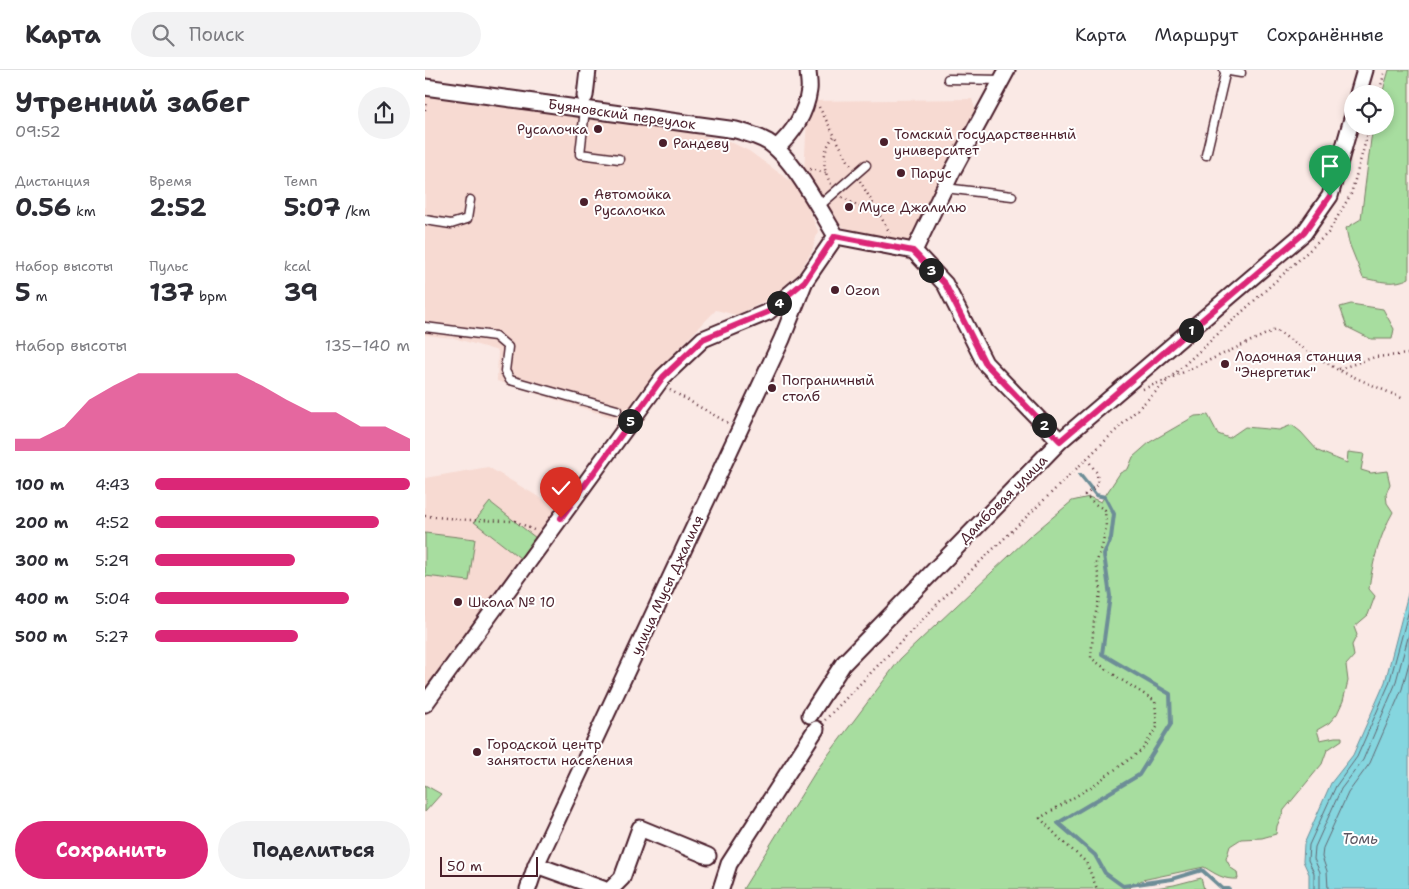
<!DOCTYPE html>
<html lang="ru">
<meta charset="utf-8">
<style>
body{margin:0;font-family:"Shantell Sans",sans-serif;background:#f2f2f3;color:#2b2b33;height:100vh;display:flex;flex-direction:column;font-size:19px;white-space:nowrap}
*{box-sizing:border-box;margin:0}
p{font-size:16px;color:#7c7c81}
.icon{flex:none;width:28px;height:28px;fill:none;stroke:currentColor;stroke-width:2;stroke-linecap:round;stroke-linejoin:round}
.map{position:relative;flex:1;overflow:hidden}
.drawer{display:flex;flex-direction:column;background:#fff;width:425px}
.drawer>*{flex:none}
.fabs{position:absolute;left:919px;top:15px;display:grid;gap:10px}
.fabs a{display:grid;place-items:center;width:50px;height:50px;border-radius:50%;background:#fff;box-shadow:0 2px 8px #0003;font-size:25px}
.scale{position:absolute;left:15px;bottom:12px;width:98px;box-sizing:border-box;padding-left:5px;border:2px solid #4a1f2b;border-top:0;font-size:14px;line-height:18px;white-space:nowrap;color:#4a1f2b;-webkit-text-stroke:4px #fff;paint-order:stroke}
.pin{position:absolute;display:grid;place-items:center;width:42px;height:42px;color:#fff;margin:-51px -21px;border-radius:50% 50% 50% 0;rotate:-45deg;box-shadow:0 0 5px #0007}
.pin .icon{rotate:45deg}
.km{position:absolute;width:25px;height:25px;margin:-12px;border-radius:50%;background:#222;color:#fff;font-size:14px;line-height:25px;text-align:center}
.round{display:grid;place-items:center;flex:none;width:52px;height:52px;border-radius:26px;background:#f2f2f3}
.summary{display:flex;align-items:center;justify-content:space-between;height:85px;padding:0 15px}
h1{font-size:28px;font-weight:700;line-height:38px}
.metrics{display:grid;grid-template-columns:repeat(3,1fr);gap:8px;height:85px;padding:5px 15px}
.metrics div{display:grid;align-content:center}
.metrics b{font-size:25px;font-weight:700}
.metrics small{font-size:14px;font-weight:400}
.metrics p{font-size:14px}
.chart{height:140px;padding:10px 15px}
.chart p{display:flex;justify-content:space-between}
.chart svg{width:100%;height:90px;margin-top:5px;fill:#db2777;opacity:.7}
.button{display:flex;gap:10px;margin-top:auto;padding:10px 15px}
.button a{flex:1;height:58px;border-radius:30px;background:#db2777;color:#fff;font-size:20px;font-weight:700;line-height:58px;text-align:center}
.button a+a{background:#f2f2f3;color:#2b2b33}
ul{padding:0 15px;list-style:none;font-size:16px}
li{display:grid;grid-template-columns:80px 60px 1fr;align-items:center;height:38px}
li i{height:12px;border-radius:6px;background:#db2777}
header{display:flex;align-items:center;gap:30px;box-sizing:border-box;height:70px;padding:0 25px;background:#fff;border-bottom:1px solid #e1e1e2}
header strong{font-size:24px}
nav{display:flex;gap:28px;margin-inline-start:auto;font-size:18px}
.search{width:350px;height:45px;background:#f2f2f3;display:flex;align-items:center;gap:12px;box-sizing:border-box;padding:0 18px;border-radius:28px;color:#7c7c81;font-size:19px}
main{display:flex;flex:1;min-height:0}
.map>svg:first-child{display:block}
.built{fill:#f7dad2}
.green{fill:#a7dd9f;stroke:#787e65}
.water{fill:#85d6df;stroke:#6d8d97}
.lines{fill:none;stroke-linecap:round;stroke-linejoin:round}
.shore{stroke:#626873;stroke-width:1}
.stream{stroke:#6d8d97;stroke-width:4}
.lane-casing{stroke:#4a1f2b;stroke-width:11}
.street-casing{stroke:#4a1f2b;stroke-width:19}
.path{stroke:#4a1f2b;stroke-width:2.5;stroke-dasharray:1 4;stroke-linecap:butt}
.lane{stroke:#fff;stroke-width:8}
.street{stroke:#fff;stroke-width:15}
.route-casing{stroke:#fff;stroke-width:10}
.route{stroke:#db2777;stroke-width:6}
.poi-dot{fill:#4a1f2b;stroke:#fff;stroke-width:2}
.labels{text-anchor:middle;stroke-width:4;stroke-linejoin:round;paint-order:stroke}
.street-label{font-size:14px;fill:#4a1f2b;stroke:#fff}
.poi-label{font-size:14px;fill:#4a1f2b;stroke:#fff;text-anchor:start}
.water-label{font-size:15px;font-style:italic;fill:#5c5661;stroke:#fff}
</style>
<header>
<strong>Карта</strong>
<div class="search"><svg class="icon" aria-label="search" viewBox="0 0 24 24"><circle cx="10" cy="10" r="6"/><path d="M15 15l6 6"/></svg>Поиск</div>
<nav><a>Карта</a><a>Маршрут</a><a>Сохранённые</a></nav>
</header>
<main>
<section class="drawer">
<div class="summary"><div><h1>Утренний забег</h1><p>09:52</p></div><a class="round"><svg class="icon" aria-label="share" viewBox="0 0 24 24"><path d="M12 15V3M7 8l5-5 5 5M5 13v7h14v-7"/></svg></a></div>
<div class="metrics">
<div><p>Дистанция</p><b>0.56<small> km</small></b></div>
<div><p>Время</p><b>2:52</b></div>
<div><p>Темп</p><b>5:07<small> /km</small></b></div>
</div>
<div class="metrics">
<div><p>Набор высоты</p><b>5<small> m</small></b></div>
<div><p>Пульс</p><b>137<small> bpm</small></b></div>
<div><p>kcal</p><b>39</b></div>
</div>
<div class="chart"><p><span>Набор высоты</span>135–140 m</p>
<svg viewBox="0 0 160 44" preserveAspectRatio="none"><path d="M0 44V38L10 38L20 32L30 19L40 12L50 6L60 6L70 6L80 6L90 6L100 12L110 19L120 25L130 25L140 32L150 32L160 38V44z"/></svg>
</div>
<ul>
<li><b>100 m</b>4:43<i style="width:100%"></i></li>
<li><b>200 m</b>4:52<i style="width:88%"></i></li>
<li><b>300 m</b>5:29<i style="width:55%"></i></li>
<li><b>400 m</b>5:04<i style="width:76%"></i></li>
<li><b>500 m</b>5:27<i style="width:56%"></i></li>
</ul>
<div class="button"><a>Сохранить</a><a>Поделиться</a></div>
</section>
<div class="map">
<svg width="984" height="819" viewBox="0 0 984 819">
<rect width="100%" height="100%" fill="#fae9e5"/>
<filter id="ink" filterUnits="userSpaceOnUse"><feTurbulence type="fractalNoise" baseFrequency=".02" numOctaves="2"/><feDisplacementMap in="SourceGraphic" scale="10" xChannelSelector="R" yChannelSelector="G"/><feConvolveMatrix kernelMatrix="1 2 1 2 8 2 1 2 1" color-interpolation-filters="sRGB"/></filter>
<g filter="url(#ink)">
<g class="built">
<path d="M0,26L240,57L308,73L324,81L375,118L393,161L387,181L373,204L342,230L311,245L291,240L232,301L195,350L72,311L73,281L29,268L0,265Z"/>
<path d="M547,29L551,42L489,167L483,173L425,161L412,153L379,101L383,31Z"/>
<path d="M63,397L134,439L0,626V408Z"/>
</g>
<g class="green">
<path d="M964,0H984V208C970,216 953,211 938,208L924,173L921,158L936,149L946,69L949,56H960V24H957Z"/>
<path d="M926,234L958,239L969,259L967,269H946L922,257L915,237Z"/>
<path d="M783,345L793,364L804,368L820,357L854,360L867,355L876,362L893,381L922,393L923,382L939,384L936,400L946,403L962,401L965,414L961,424L962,433L968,442C955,465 947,493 944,519L950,526L943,545L929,557L932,565L927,575L929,586L921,595L923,611L918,631L912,644L904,653L892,660L895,670L910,667H917V670L902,680L897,694L859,740L852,756L851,764L837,768L816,769L805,776L801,789L806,798L812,802L813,809C798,810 791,804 779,797L717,810L702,819H318L391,701L475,589L603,468L647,431L664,427L676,432L695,403L703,399L708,387L725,372L770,346Z"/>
<path d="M65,432L111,468L95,488L49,452Z"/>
<path d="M0,463L50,469L44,511L0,506Z"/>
<path d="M0,715L16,724L0,742Z"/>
<path d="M776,808L779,819H724L749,815Z"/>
</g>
<path class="water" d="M984,520V819H884V804L878,791L879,774L906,713L928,685L960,612Z"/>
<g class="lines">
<g class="shore">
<path d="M889,819V803L883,790L884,775L911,716L932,687L964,614L984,540"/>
<path d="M895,819V802L889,789L890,777L916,719L938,690L970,615L984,564"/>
<path d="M903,819L902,801L897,787L898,778L923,723L945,693L977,619L984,593"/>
</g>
<path class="stream" d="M655,405L671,425L680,427L689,444L686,468L679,485L685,526L677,584L745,624L746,654L714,705L633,753L670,785L680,803L698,816L747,809L777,800L798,819H804"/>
<defs>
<g id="lane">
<path d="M799,0L816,3"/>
<path d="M523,9L577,10"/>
<path d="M160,39L155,84L194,89"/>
<path d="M781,85L801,0"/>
<path d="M520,118L587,126"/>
<path d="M393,137L441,95"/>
<path d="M0,150L26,154L42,149L45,130"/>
<path d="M0,257L70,266L83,277L80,301L85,310L192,340"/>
</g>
<g id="street">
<path d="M0,17L311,60C322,63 333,66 343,72C368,88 395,140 411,166L489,181L520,214L560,293L635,371"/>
<path d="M933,24L940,0"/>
<path d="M160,26L163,0"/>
<path d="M351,78C368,64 381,43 384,20C385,14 383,6 383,0"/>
<path d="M489,181L527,102L582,0"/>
<path d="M0,634L238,307L278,269L343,242L380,211L411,166"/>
<path d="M385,645L418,594L635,371L879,163L905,126L928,45"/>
<path d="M111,795L178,819"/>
<path d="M103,819L111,795L357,269L380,211"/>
<path d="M186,819L197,808L215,758L283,786"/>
<path d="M296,819L304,794L391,659"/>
</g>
</defs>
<use href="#lane" class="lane-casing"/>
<use href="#street" class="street-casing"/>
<g class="path">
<path d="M954,24L960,0"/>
<path d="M394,37L426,96"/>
<path d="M0,40L1,31"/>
<path d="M385,99L401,103"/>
<path d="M435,111L465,163"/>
<path d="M406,114C396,97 397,80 410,65"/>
<path d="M417,127L434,137L453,142"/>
<path d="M914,299L950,287L984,284"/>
<path d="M748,307L850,260L913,300L979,329"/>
<path d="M718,319L743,309"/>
<path d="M245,320L303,353"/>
<path d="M662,389L672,403L673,415L660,425L670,434L680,440L681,457L677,477L671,493L676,520L669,551L666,588L695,609L730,631L732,657L717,680L666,717L615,748L635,769L661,792L672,819"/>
<path d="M0,446L44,450L90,451L111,461"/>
<path d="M400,650L528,518L745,308L903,163L926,124L945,56"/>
</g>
<use href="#lane" class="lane"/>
<use href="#street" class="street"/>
</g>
</g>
<g class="lines" filter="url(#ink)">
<defs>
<path id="route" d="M136,448L238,307L278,269L343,242L380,211L410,166L488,181L520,214L560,293L635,371L879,163L905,126"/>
</defs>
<use href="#route" class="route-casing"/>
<use href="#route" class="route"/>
</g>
<g class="poi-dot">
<circle cx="173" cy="59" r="5"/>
<circle cx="459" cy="72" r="5"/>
<circle cx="238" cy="73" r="5"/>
<circle cx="476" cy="103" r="5"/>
<circle cx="159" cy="132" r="5"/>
<circle cx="424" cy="137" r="5"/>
<circle cx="410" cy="220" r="5"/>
<circle cx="800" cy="294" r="5"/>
<circle cx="347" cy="318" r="5"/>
<circle cx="33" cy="532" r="5"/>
<circle cx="52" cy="682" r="5"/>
</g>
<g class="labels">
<g class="street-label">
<text transform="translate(197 44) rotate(8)" y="5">Буяновский переулок</text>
<text transform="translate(578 429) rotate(-45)" y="5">Дамбовая улица</text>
<text transform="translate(242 515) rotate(-65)" y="5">улица Мусы Джалиля</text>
</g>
<g class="poi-label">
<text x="163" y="64" text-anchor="end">Русалочка</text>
<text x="469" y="69">Томский государственный<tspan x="469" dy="16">университет</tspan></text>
<text x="248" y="78">Рандеву</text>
<text x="486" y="108">Парус</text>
<text x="169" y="129">Автомойка<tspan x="169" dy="16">Русалочка</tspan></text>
<text x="434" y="142">Мусе Джалилю</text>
<text x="420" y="225">Ozon</text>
<text x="810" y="291">Лодочная станция<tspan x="810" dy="16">"Энергетик"</tspan></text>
<text x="357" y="315">Пограничный<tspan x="357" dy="16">столб</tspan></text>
<text x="43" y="537">Школа № 10</text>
<text x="62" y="679">Городской центр<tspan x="62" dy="16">занятости населения</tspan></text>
</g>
<g class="water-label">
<text x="935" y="774">Томь</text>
</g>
</g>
</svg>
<div class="fabs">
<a><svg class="icon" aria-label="locate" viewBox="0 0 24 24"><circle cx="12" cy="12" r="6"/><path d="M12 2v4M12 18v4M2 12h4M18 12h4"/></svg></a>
</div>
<div class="scale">50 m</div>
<div class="pin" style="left:905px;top:126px;background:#1e9e55"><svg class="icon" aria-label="arrive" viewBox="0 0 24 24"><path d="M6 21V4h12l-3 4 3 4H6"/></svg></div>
<div class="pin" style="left:136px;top:448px;background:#d93025"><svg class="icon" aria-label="check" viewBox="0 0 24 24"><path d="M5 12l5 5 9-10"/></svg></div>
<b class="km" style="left:766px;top:260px">1</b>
<b class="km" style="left:619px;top:355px">2</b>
<b class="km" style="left:506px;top:200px">3</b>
<b class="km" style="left:354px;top:233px">4</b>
<b class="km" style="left:205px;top:351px">5</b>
</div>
</main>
